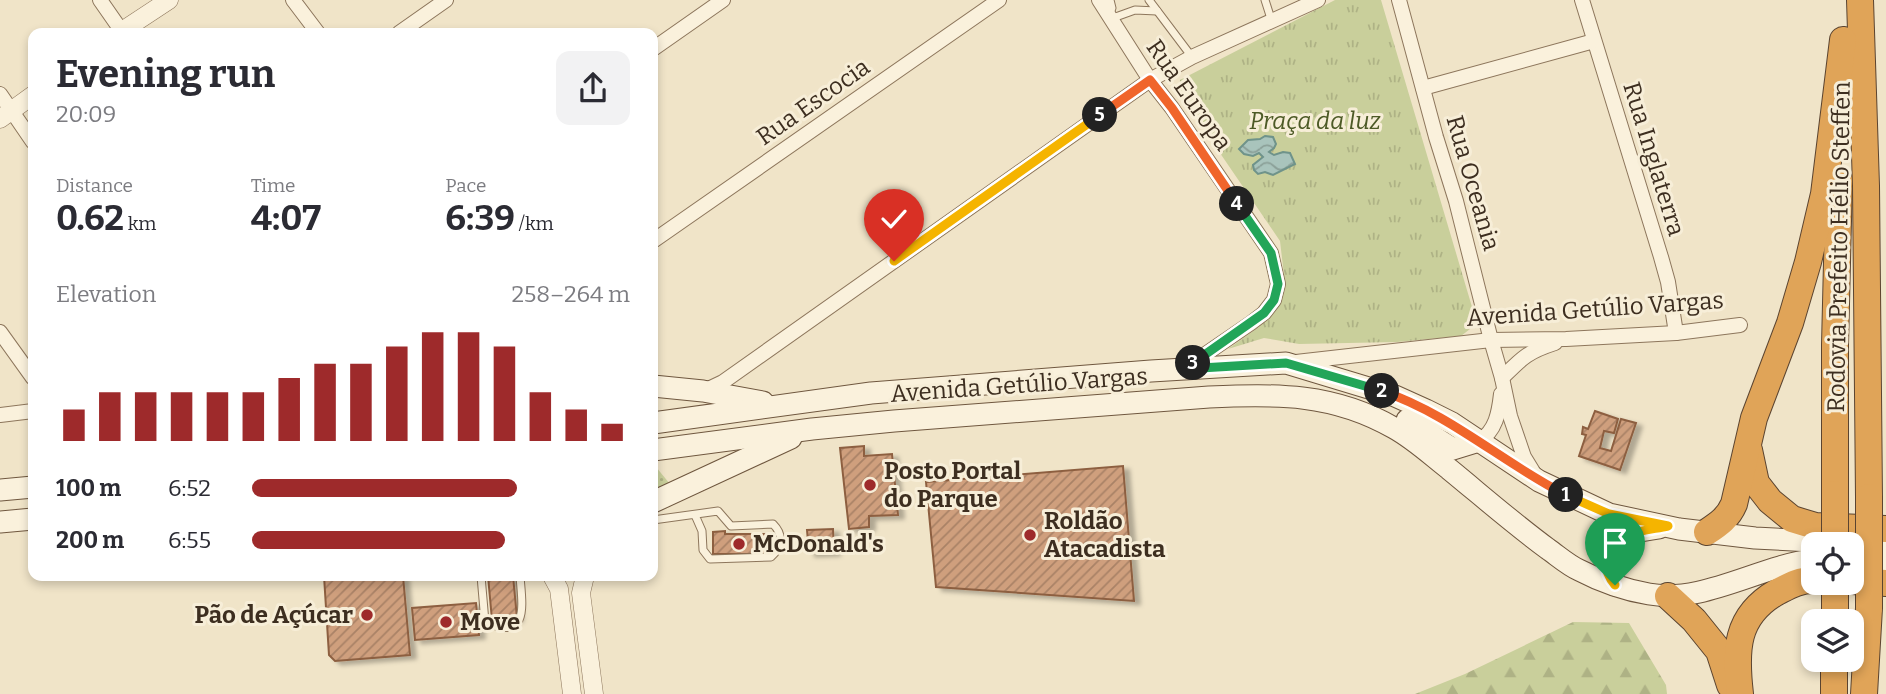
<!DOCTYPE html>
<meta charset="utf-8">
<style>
body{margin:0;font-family:Bitter,serif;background:#f2f2f3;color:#2b2b33;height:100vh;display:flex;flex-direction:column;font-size:26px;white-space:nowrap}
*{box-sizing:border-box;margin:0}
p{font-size:23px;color:#7c7c81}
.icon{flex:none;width:38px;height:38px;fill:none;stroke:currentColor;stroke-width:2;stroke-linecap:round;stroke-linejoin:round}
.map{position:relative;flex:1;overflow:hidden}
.panel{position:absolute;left:28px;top:28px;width:630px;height:553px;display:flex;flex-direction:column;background:#fff;border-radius:14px;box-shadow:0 4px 10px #0003}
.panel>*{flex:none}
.controls{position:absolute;left:1801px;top:532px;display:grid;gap:14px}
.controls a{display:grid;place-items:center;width:63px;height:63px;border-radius:14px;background:#fff;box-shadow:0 4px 10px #0003;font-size:35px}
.pin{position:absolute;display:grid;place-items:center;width:60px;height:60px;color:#fff;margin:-72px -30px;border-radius:50% 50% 50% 0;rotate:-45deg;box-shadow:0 0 7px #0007}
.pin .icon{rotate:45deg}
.km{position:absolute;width:35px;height:35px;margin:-18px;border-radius:50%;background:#222;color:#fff;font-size:19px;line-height:35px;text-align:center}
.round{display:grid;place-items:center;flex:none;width:74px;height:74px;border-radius:14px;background:#f2f2f3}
.summary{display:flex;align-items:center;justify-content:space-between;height:119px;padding:0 28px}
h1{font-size:38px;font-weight:700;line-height:52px}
.figures{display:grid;grid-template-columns:repeat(3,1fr);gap:10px;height:119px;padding:7px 28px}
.figures div{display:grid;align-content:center}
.figures b{font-size:35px;font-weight:700}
.figures small{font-size:19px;font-weight:400}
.figures p{font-size:19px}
.chart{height:196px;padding:14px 28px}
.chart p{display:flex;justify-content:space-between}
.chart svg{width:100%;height:126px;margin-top:7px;stroke:#9e2a2b;stroke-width:6}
ul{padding:0 28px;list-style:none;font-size:23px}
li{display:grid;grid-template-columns:112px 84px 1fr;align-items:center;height:52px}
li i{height:18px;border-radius:9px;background:#9e2a2b}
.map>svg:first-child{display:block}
.grass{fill:url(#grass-dots)}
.forest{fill:url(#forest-firs)}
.park{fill:url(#park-tufts)}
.water{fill:url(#water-waves);stroke:#6f938a;stroke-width:2}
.building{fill:url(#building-hatch);stroke:#8d5f41;stroke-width:2;filter:url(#shadow)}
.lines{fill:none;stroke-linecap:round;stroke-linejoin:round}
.service-casing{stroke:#8d765c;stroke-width:9}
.minor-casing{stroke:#8d765c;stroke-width:16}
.tertiary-casing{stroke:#8d765c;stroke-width:19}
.secondary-casing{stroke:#6f573f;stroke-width:23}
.motorway-casing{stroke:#5b4430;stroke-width:28}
.service{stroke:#faf1dc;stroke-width:7}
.minor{stroke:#faf1dc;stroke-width:14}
.tertiary{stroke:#faf1dc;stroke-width:18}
.secondary{stroke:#faf1dc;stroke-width:21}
.motorway{stroke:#e0a458;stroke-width:26}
.motorway-bridge-casing{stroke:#5b4430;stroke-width:28;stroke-linecap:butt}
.motorway-bridge{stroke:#e0a458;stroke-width:26}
.split-1-casing{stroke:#fff;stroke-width:14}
.split-2-casing{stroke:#fff;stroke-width:14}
.split-3-casing{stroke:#fff;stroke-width:14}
.split-4-casing{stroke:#fff;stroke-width:14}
.split-5-casing{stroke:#fff;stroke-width:14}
.split-6-casing{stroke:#fff;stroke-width:14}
.split-1{stroke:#f5b400;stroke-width:9}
.split-2{stroke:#f0652b;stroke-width:9}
.split-3{stroke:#22a559;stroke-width:9}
.split-4{stroke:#22a559;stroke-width:9}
.split-5{stroke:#f0652b;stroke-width:9}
.split-6{stroke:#f5b400;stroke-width:9}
.poi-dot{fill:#9e2a2b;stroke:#f7eed8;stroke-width:2.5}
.labels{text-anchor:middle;stroke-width:6;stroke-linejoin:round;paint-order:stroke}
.street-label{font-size:24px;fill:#3d2e20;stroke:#f7eed8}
.park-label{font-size:24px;font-style:italic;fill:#4d5a26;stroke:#f7eed8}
.poi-label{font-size:24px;font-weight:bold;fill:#3d2e20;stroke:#f7eed8;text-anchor:start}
</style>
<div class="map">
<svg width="1886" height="694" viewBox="0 0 1886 694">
<defs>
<pattern id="grass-dots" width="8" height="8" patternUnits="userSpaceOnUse" patternTransform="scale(1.75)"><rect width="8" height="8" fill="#c9cf9b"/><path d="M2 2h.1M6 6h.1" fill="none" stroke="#aeb285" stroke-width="1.8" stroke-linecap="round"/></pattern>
<pattern id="forest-firs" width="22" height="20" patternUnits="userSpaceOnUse" patternTransform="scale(1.75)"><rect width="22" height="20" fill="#c9cf9b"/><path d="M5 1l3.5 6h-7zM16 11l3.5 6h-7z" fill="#aeb285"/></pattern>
<pattern id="park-tufts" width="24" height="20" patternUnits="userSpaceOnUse" patternTransform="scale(1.75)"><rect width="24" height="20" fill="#c9cf9b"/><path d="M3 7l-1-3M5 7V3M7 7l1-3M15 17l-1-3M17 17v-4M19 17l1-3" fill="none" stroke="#aeb285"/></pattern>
<pattern id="water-waves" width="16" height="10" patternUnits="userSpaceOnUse" patternTransform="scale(1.75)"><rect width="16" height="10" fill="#a9c4bc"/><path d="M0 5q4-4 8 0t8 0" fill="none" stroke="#8ba098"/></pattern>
<pattern id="building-hatch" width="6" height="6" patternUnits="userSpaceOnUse" patternTransform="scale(1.75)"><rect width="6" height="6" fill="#cf9f7d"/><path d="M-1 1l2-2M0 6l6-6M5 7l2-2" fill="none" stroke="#a98266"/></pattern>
<filter id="shadow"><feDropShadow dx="6" dy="3.5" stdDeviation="2" flood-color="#0004"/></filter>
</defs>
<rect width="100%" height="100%" fill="#f0e4c8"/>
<path class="grass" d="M656,467L670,484L653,492V468Z"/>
<path class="forest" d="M1573,622L1629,623L1666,685L1667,694H1415L1465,674Z"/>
<path class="park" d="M1335,0H1381L1475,317L1470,329L1461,336L1397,342L1299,344L1264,338L1228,349L1259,327L1271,314L1282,296L1284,275L1280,241L1179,93L1180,80Z"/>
<path class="water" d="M1265,136L1273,137L1276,144L1274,148L1269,152L1274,155L1283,152L1290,153L1295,164L1273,175L1265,172L1258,174L1254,170L1253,165L1263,157L1259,153L1253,156L1244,154L1239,149L1248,140L1260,139Z"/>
<g class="building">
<path d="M1595,411L1618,419L1614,433L1604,431L1600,448L1611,451L1621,419L1636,423L1620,470L1579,456L1586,435L1582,434L1583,427L1588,429Z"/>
<path d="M864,446V456L892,454L898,515L869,516V527L849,529L840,448Z"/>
<path d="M1123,466L1134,601L936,587L926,482Z"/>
<path d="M833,529L834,552L809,553L807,530Z"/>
<path d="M725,531V534H766L765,554H713V532Z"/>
<path d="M324,576H403L410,655L335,661L329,655Z"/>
<path d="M488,576H513L517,618L507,620L506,623H500V619L492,620Z"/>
<path d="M476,603L479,635L415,640L412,608Z"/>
</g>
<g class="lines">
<defs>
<g id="service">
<path d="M1149,0L1192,57"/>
<path d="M1265,0L1272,22"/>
<path d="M1109,16L1112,8L1110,0"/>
<path d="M1110,19L1135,10L1157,11"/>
<path d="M653,520L718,511L731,526L773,524C784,535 782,547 771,557L710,559L703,550L702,531L695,515"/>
<path d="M481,576L485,622C530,642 522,604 520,576"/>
</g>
<g id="minor">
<path d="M100,0L123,33"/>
<path d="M293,0L318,33"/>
<path d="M1099,0L1150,80L1172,108L1271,253L1278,284L1274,300L1264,313L1251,323L1185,368"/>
<path d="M1399,0L1436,137L1456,201L1491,340L1502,378L1510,416L1524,457L1535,475"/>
<path d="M1582,0L1661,257L1668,282L1676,333"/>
<path d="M399,33L446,0"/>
<path d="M653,49L723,0"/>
<path d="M1423,88L1594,41"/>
<path d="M0,94L33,142"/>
<path d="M653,241L999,0"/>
<path d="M0,332L33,378"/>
<path d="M1296,362L1491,340L1566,339L1676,333L1740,325"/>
<path d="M1502,378C1522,358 1527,352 1555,343"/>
<path d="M704,391L723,382L1150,80L1192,57L1318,0"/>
<path d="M0,415L33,411"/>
<path d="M1479,441C1496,431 1499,412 1501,394"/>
</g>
<g id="tertiary">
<path d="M119,33L169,0"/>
<path d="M0,119L33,95"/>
<path d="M552,576L559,589L572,694"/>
<path d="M585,576L581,593L594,694"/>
</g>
<g id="secondary">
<path d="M653,386L703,391L763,402"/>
<path d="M1407,420L1453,449L1479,441"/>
<path d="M653,423L871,393L1151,371L1286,363L1395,396L1426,410L1452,423L1539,481L1609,514L1679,529L1755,538L1886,545"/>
<path d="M653,450L812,429L894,421L1209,397C1277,394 1333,393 1394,428C1414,439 1431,455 1449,469C1482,496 1514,524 1548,549C1558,556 1568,565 1579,570C1600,581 1625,590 1649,594C1703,604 1759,566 1813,560"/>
<path d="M0,490L33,487"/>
<path d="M653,502L791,438"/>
<path d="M0,522L33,519"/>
<path d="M1852,559L1886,560"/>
<path d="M1615,585C1603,570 1602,548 1621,537C1632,531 1647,530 1659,528"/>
</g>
<g id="motorway">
<path d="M1860,0L1866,186L1869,497"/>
<path d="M1749,450L1756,483L1770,501L1792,519L1815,526L1886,529"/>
<path d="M1835,494V345L1839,180"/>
<path d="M1707,532C1719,524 1728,518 1734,504L1754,418L1790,323L1808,262L1824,194L1843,40"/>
<path d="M1852,581L1886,583"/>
<path d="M1668,596L1694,620L1719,651L1730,685"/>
<path d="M1835,621V583"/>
<path d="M1740,694C1735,651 1735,616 1777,592C1789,586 1799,580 1813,580"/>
<path d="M1834,694V660"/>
<path d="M1864,694L1869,608"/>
</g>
</defs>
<use href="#service" class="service-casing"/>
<use href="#minor" class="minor-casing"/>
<use href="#tertiary" class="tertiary-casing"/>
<use href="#secondary" class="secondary-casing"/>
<use href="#motorway" class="motorway-casing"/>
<use href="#service" class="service"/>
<use href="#minor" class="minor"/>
<use href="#tertiary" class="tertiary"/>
<use href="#secondary" class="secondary"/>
<use href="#motorway" class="motorway"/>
<defs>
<g id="motorway-bridge">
<path d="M1835,494V544"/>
<path d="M1869,497V608"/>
</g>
</defs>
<use href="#motorway-bridge" class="motorway-bridge-casing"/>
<use href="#motorway-bridge" class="motorway-bridge"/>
</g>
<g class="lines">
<defs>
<path id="split-1" d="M1566,495L1609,514L1668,526C1646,531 1611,531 1606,559C1605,569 1609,578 1615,585"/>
<path id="split-2" d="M1382,391C1450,414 1503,463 1566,495"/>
<path id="split-3" d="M1193,363L1184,369L1286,363L1382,391"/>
<path id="split-4" d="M1193,363L1264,313L1274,300L1278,284L1271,253L1237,204"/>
<path id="split-5" d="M1100,115L1150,80L1172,108L1237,204"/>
<path id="split-6" d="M894,261L1100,115"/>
</defs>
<use href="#split-1" class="split-1-casing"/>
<use href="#split-2" class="split-2-casing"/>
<use href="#split-3" class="split-3-casing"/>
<use href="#split-4" class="split-4-casing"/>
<use href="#split-5" class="split-5-casing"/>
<use href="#split-6" class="split-6-casing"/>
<use href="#split-1" class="split-1"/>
<use href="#split-2" class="split-2"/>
<use href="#split-3" class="split-3"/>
<use href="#split-4" class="split-4"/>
<use href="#split-5" class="split-5"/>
<use href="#split-6" class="split-6"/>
</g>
<g class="poi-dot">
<circle cx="870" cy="485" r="7"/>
<circle cx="1030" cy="535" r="7"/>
<circle cx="739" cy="544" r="7"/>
<circle cx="367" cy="615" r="7"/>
<circle cx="446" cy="622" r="7"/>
</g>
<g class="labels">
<g class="street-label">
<text transform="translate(1189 95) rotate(55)" y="8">Rua Europa</text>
<text transform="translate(813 102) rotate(-35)" y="8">Rua Escocia</text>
<text transform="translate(1654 159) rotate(73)" y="8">Rua Inglaterra</text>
<text transform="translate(1473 183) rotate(74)" y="8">Rua Oceania</text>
<text transform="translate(1839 247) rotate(-89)" y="8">Rodovia Prefeito Hélio Steffen</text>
<text transform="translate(1595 309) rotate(-4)" y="8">Avenida Getúlio Vargas</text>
<text transform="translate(1019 385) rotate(-4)" y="8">Avenida Getúlio Vargas</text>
</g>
<g class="park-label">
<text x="1315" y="129">Praça da luz</text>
</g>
<g class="poi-label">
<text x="884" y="479">Posto Portal<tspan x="884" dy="28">do Parque</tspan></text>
<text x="1044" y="529">Roldão<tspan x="1044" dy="28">Atacadista</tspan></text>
<text x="753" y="552">McDonald's</text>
<text x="353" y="623" text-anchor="end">Pão de Açúcar</text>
<text x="460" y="630">Move</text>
</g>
</g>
</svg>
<div class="controls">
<a><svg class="icon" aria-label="locate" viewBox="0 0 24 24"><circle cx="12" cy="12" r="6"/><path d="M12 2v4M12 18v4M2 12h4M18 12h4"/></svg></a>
<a><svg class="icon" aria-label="layers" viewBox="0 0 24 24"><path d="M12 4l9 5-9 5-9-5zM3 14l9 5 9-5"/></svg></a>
</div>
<div class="pin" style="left:1615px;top:585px;background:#1e9e55"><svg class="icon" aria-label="arrive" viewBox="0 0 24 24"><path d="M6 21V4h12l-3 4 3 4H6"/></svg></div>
<div class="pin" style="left:894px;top:261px;background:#d93025"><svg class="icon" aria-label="check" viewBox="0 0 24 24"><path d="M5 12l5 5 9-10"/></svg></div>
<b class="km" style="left:1566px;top:495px">1</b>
<b class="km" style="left:1382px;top:391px">2</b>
<b class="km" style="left:1193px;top:363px">3</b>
<b class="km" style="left:1237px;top:204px">4</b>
<b class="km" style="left:1100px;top:115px">5</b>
<section class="panel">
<div class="summary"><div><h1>Evening run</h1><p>20:09</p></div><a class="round"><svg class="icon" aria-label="share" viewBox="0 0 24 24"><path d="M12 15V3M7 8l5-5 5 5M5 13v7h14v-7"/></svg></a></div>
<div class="figures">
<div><p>Distance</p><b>0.62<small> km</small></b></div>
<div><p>Time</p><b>4:07</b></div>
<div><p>Pace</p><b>6:39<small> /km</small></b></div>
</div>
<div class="chart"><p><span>Elevation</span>258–264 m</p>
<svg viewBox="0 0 160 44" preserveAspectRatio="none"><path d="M5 44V33M15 44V27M25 44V27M35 44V27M45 44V27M55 44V27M65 44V22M75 44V17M85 44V17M95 44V11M105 44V6M115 44V6M125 44V11M135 44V27M145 44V33M155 44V38"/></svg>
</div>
<ul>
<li><b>100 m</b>6:52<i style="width:70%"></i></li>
<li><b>200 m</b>6:55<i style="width:67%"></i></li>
</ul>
</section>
</div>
